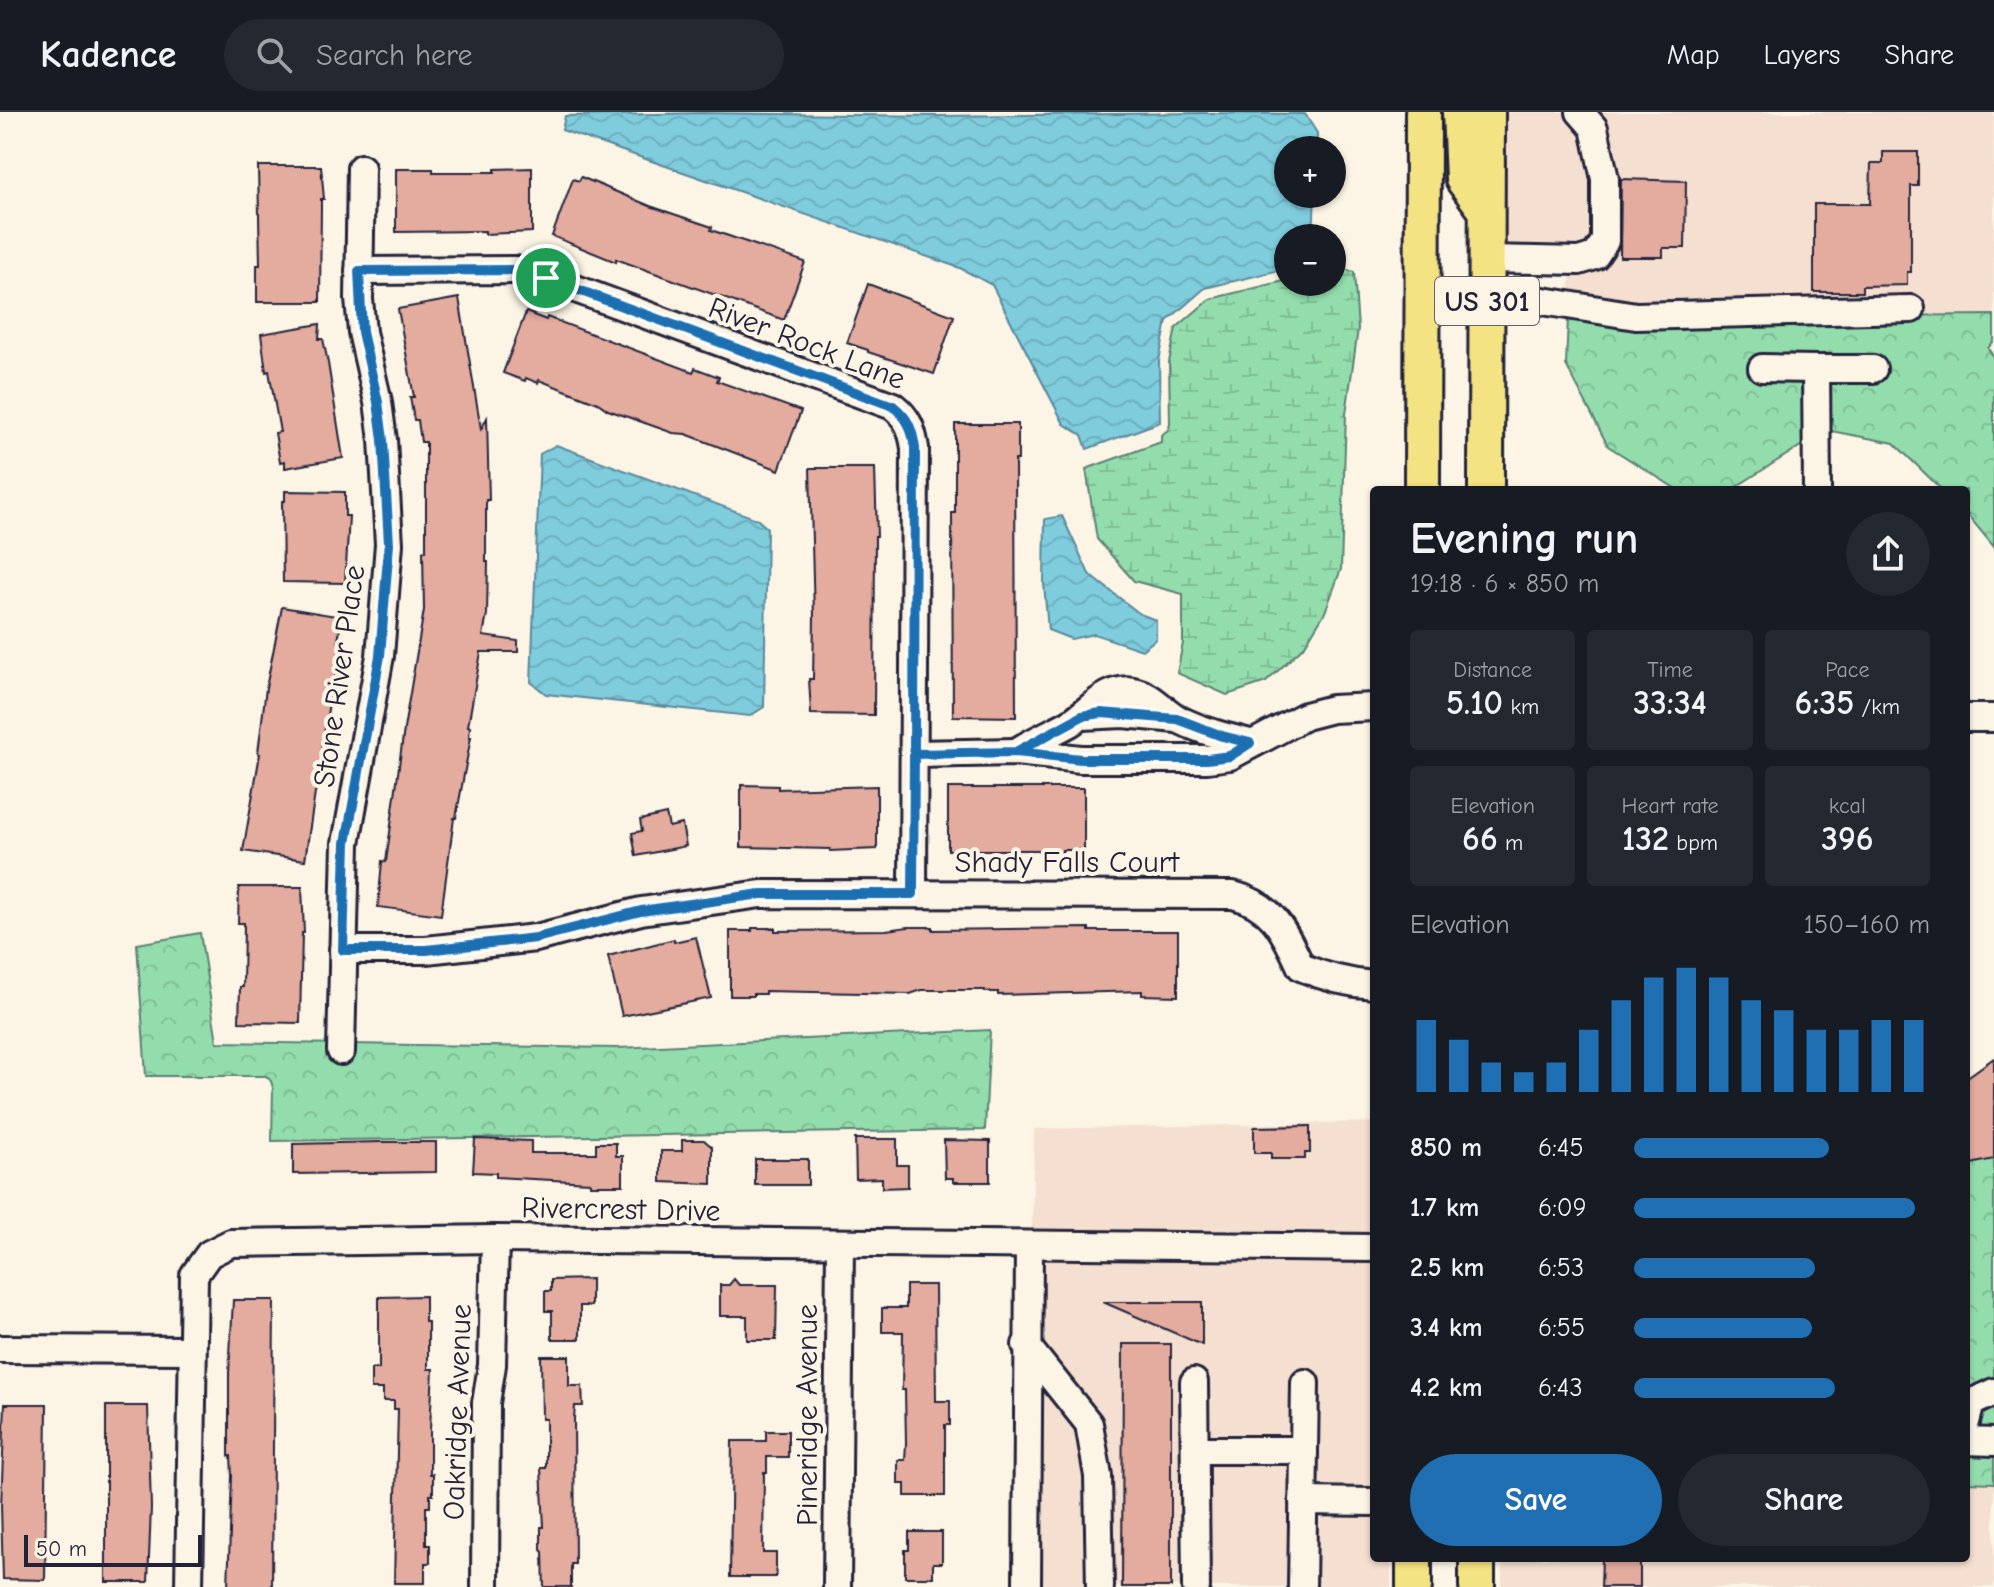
<!DOCTYPE html>
<meta charset="utf-8">
<style>
body{margin:0;font-family:"Comic Neue",sans-serif;background:#242831;color:#f1f3f6;height:100vh;display:flex;flex-direction:column;font-size:30px;white-space:nowrap}
*{box-sizing:border-box;margin:0}
p{font-size:26px;color:#9ea1a6}
.icon{flex:none;width:44px;height:44px;fill:none;stroke:currentColor;stroke-width:2;stroke-linecap:round;stroke-linejoin:round}
.map{position:relative;flex:1;overflow:hidden}
.sheet{position:absolute;left:1370px;top:374px;width:600px;height:1076px;display:flex;flex-direction:column;background:#171b24;border-radius:8px;box-shadow:0 2px 6px #0004}
.sheet>*{flex:none}
.tools{position:absolute;left:1274px;top:24px;display:grid;gap:16px}
.tools a{display:grid;place-items:center;width:72px;height:72px;border-radius:50%;background:#171b24;box-shadow:0 2px 6px #0004;font-size:40px}
.scale{position:absolute;left:24px;bottom:20px;width:178px;box-sizing:border-box;padding-left:8px;border:4px solid #22223b;border-top:0;font-size:22px;line-height:28px;white-space:nowrap;color:#22223b;-webkit-text-stroke:6px #fcf5e5;paint-order:stroke}
.pin{position:absolute;display:grid;place-items:center;width:68px;height:68px;color:#fff;margin:-34px;border:4px solid #fff;border-radius:50%;box-shadow:0 2px 8px #0007}
.round{display:grid;place-items:center;flex:none;width:84px;height:84px;border-radius:42px;background:#242831}
.headline{display:flex;align-items:center;justify-content:space-between;height:136px;padding:0 40px}
h1{font-size:44px;font-weight:800;line-height:60px}
.metrics{display:grid;grid-template-columns:repeat(3,1fr);gap:12px;height:136px;padding:8px 40px}
.metrics div{display:grid;align-content:center;border-radius:8px;background:#242831;text-align:center}
.metrics b{font-size:34px;font-weight:800}
.metrics small{font-size:22px;font-weight:400}
.metrics p{font-size:22px}
.chart{height:224px;padding:16px 40px}
.chart p{display:flex;justify-content:space-between}
.chart svg{width:100%;height:144px;margin-top:8px;stroke:#1f6fb2;stroke-width:6}
.primary-button{display:flex;gap:16px;margin-top:auto;padding:16px 40px}
.primary-button a{flex:1;height:92px;border-radius:48px;background:#1f6fb2;color:#fff;font-size:32px;font-weight:800;line-height:92px;text-align:center}
.primary-button a+a{background:#242831;color:#f1f3f6}
ul{padding:0 40px;list-style:none;font-size:26px}
li{display:grid;grid-template-columns:128px 96px 1fr;align-items:center;height:60px}
li i{height:20px;border-radius:10px;background:#1f6fb2}
header{display:flex;align-items:center;gap:48px;box-sizing:border-box;height:112px;padding:0 40px;background:#171b24;border-bottom:2px solid #363941}
header strong{font-size:38px}
nav{display:flex;gap:44px;margin-inline-start:auto;font-size:28px}
.search{width:560px;height:72px;background:#242831;display:flex;align-items:center;gap:20px;box-sizing:border-box;padding:0 28px;border-radius:44px;color:#9ea1a6;font-size:30px}
.map>svg:first-child{display:block}
.built{fill:#f5dfd0}
.forest{fill:url(#forest-crowns);stroke:#5a8074;stroke-width:2}
.wetland{fill:url(#wetland-marsh);stroke:#5a8074;stroke-width:2}
.water{fill:url(#water-waves);stroke:#59889c;stroke-width:2}
.building{fill:#e4ab9f;stroke:#22223b;stroke-width:2}
.lines{fill:none;stroke-linecap:round;stroke-linejoin:round}
.minor-casing{stroke:#22223b;stroke-width:32}
.major-casing{stroke:#22223b;stroke-width:40}
.minor{stroke:#fcf5e5;stroke-width:26}
.major{stroke:#f4e382;stroke-width:34}
.route-casing{stroke:#fff;stroke-width:16}
.route{stroke:#1f6fb2;stroke-width:10}
.labels{text-anchor:middle;stroke-width:8;stroke-linejoin:round;paint-order:stroke}
.shield{fill:#fcf5e5;stroke:#63616e;stroke-width:2}
.shield-label{font-size:28px;font-weight:bold;fill:#22223b}
.street-label{font-size:30px;fill:#22223b;stroke:#fcf5e5}
</style>
<header>
<strong>Kadence</strong>
<div class="search"><svg class="icon" aria-label="search" viewBox="0 0 24 24"><circle cx="10" cy="10" r="6"/><path d="M15 15l6 6"/></svg>Search here</div>
<nav><a>Map</a><a>Layers</a><a>Share</a></nav>
</header>
<div class="map">
<svg width="1994" height="1475" viewBox="0 0 1994 1475">
<defs>
<pattern id="forest-crowns" width="20" height="18" patternUnits="userSpaceOnUse" patternTransform="scale(2)"><rect width="20" height="18" fill="#93ddac"/><path d="M2 6a3 3 0 1 1 6 0M12 15a3 3 0 1 1 6 0" fill="none" stroke="#7ebd95"/></pattern>
<pattern id="wetland-marsh" width="20" height="14" patternUnits="userSpaceOnUse" patternTransform="scale(2)"><rect width="20" height="14" fill="#93ddac"/><path d="M1 5h8M5 5V1M11 12h8M15 12V8" fill="none" stroke="#7ebd95"/></pattern>
<pattern id="water-waves" width="16" height="10" patternUnits="userSpaceOnUse" patternTransform="scale(2)"><rect width="16" height="10" fill="#7eccdc"/><path d="M0 5q4-4 8 0t8 0" fill="none" stroke="#6dafbe"/></pattern>
</defs>
<rect width="100%" height="100%" fill="#fcf5e5"/>
<filter id="ink" filterUnits="userSpaceOnUse"><feTurbulence type="fractalNoise" baseFrequency=".0125" numOctaves="2"/><feDisplacementMap in="SourceGraphic" scale="16" xChannelSelector="R" yChannelSelector="G"/><feConvolveMatrix kernelMatrix="1 2 1 2 8 2 1 2 1" color-interpolation-filters="sRGB"/></filter>
<g filter="url(#ink)">
<g class="built">
<path d="M1504,0H1994V203L1568,206L1571,154L1504,164Z"/>
<path d="M1374,1010V1122L1032,1120L1034,1017Z"/>
<path d="M1032,1147L1374,1150V1446H1391V1475H1026Z"/>
<path d="M1966,1370L1994,1371V1475H1502V1446H1966Z"/>
</g>
<g class="forest">
<path d="M1994,203V229L1988,236L1994,246V435L1966,401V378H1942L1894,331L1826,318L1731,378H1678L1608,334L1566,253L1568,206Z"/>
<path d="M200,821L217,930L618,936L990,918L985,1018L272,1029L273,976L271,969L266,964H146L137,832Z"/>
<path d="M1966,968H1994V1371L1966,1370Z"/>
</g>
<path class="wetland" d="M1332,153L1354,160L1358,217L1346,302L1341,457L1325,500L1305,533L1266,570L1227,583L1177,561L1183,531V482L1134,469L1097,427L1086,357L1161,330V323L1168,318L1170,312L1169,250L1176,216L1210,187L1288,168L1332,170Z"/>
<g class="water">
<path d="M702,1L938,4L1201,1L1305,2L1317,21V38H1288V82H1315L1313,126H1288V156L1205,176L1167,209L1159,249L1160,310L1087,337L1082,323L1064,312L992,173L960,156L562,18L565,4Z"/>
<path d="M556,333L757,407L767,416L764,595L750,604L546,582L531,570L540,342Z"/>
<path d="M1062,404L1089,462L1140,502L1156,508V527L1142,538L1094,522L1071,527L1048,518L1044,472L1045,407Z"/>
</g>
<g class="building">
<path d="M1883,40H1918V74H1911V160H1907V173L1862,174V180H1814V92H1870L1871,51H1883Z"/>
<path d="M258,54H321L324,87H321V95L320,190H257V153H260Z"/>
<path d="M532,56V120L485,122V119L396,120V57H433V60H495V57Z"/>
<path d="M581,65L650,94L712,115L711,118L805,150L784,208L616,147V150L552,124L573,67L579,69Z"/>
<path d="M1621,67L1686,69L1685,136H1663V145H1620Z"/>
<path d="M868,172L954,204L934,262L868,240V238L847,231Z"/>
<path d="M459,186L481,317L487,306L489,388H486V450H488L487,502L483,524L518,529V540H481L468,614L470,615L469,625H471L456,706H454L441,803L378,795L382,749L386,750L404,617L424,498L423,439H426V330H421L418,308H414L410,285H414L398,197Z"/>
<path d="M526,200L546,208L547,205L693,260L695,256L719,265L717,269L801,299L779,358L686,322L673,321L608,298L598,291L539,268L538,271L526,266L525,269L503,261Z"/>
<path d="M320,212L319,227H323L328,251L343,346L285,356V349L280,350L275,321L280,320L269,259L266,260L261,222Z"/>
<path d="M955,312H1018V348H1015L1016,605L953,604L952,401H955Z"/>
<path d="M810,356H875L877,425H875L874,603L811,602L809,567H813L814,504Z"/>
<path d="M285,379L345,380V404H349L345,471L283,470L282,389H285Z"/>
<path d="M282,495L342,505L338,529H341L334,571H332L322,636H324L321,661H318L305,748L243,739L260,642L258,641L266,576Z"/>
<path d="M741,673L778,674V677L877,674V737L830,739V737L741,735Z"/>
<path d="M948,676H1084V738H1062V741L1039,740V738H948Z"/>
<path d="M666,702L669,715L682,712L686,734L636,744L632,721L642,719L640,708Z"/>
<path d="M239,775H302L304,821H302L300,911L239,910L240,875H243L244,811H238Z"/>
<path d="M908,815H933V818L1089,816V819H1178V884L1142,883V879L998,883V880H985V878H922L910,882L765,879V882H753V884H730V819H752V816H775V819L886,818Z"/>
<path d="M696,825L711,886L622,904L608,844L674,827V830Z"/>
<path d="M1994,946V1047L1966,1053V966Z"/>
<path d="M1310,1014V1041H1305V1047H1271V1041H1254V1015Z"/>
<path d="M475,1027L531,1029V1041H596V1031H616V1044H623V1073H590V1070L496,1065V1061L473,1060Z"/>
<path d="M855,1027H897V1053H908V1075L882,1076V1066L856,1067Z"/>
<path d="M682,1028H704L712,1035V1072L661,1070V1039H682Z"/>
<path d="M944,1028L990,1029V1070H953V1066H945Z"/>
<path d="M382,1030H436V1060L293,1062V1032Z"/>
<rect x="755" y="1047" width="53" height="26"/>
<path d="M591,1167V1194H580V1227H552V1199H545V1179H551V1168Z"/>
<path d="M734,1167L739,1173H777L776,1228H747V1204H720V1173H729Z"/>
<path d="M906,1173H935L936,1289H950V1313H945V1384H905V1372H898V1348H905L906,1331L905,1278H902L903,1220H882V1196H906Z"/>
<path d="M425,1184V1210H428V1257H433L430,1317V1362H433V1383H430V1395H426V1433H430V1451H425V1471H394L398,1297H394V1289H383V1277H371V1257H379V1185Z"/>
<path d="M233,1188H274L272,1475H228L232,1364L231,1344H229V1261Z"/>
<path d="M1103,1190H1202V1233Z"/>
<path d="M1123,1232H1171V1475H1122Z"/>
<path d="M541,1244H569V1274H582L583,1294H575L574,1307L575,1452H571V1475H544L543,1440L541,1438V1415H544L541,1356H546V1307H542Z"/>
<path d="M5,1292H47L45,1468L3,1467L1,1394Z"/>
<path d="M106,1294H148L151,1396L148,1470H106Z"/>
<path d="M766,1319H788V1345H767V1360H764L763,1441H776V1465H730L732,1329H766Z"/>
<path d="M909,1420H942V1451H933V1465H905V1438H909Z"/>
<path d="M1602,1446H1640V1475H1601Z"/>
</g>
<g class="lines">
<defs>
<g id="minor">
<path d="M1487,147L1579,149L1595,144L1605,129V67L1594,16L1580,0"/>
<path d="M359,159L515,158L546,166L893,294C908,306 912,317 915,336L913,782"/>
<path d="M1487,180L1636,204L1911,197"/>
<path d="M1762,256L1816,257"/>
<path d="M1817,378L1816,257H1873"/>
<path d="M1082,604L1123,602L1177,607"/>
<path d="M1966,606H1994"/>
<path d="M1016,640C1033,629 1052,621 1070,611C1089,599 1108,574 1133,579C1152,582 1164,600 1180,608C1202,619 1226,625 1250,631"/>
<path d="M914,642L1016,640L1081,647H1207L1230,644L1305,604L1332,597L1374,595"/>
<path d="M343,838H426L536,826L641,799L761,782L1233,783C1273,793 1284,819 1301,855C1326,866 1347,871 1374,873"/>
<path d="M341,939L346,731L380,544L389,432L383,328L378,290L362,220L359,187L361,56"/>
<path d="M1026,1233L1089,1312L1098,1364L1100,1475"/>
<path d="M0,1237L192,1238"/>
<path d="M1194,1270L1196,1475"/>
<path d="M1966,1310L1971,1291L1994,1280"/>
<path d="M1966,1329L1994,1330"/>
<path d="M1195,1338H1304"/>
<path d="M1303,1389L1374,1390"/>
<path d="M189,1475L194,1163L209,1142L231,1131L495,1127L1374,1136"/>
<path d="M485,1475L486,1291L492,1253L495,1127"/>
<path d="M837,1475L840,1132"/>
<path d="M1027,1475L1029,1133"/>
<path d="M1302,1475L1305,1271"/>
</g>
<g id="major">
<path d="M1460,0L1463,67L1486,98"/>
<path d="M1422,378L1423,0"/>
<path d="M1486,378L1487,0"/>
<path d="M1414,1475V1446"/>
<path d="M1477,1475V1446"/>
</g>
</defs>
<use href="#minor" class="minor-casing"/>
<use href="#major" class="major-casing"/>
<use href="#minor" class="minor"/>
<use href="#major" class="major"/>
</g>
</g>
<g class="lines" filter="url(#ink)">
<defs>
<path id="route" d="M546,166L893,294C908,306 912,316 915,336L914,642L1016,640L1081,647H1207L1230,644L1250,631L1222,624L1177,607L1101,601L1082,604L1016,640L914,642L913,782H761L641,799L536,826L426,838H343L346,731L380,544L389,432L383,328L378,290L362,220L359,159L515,158L546,166"/>
</defs>
<use href="#route" class="route-casing"/>
<use href="#route" class="route"/>
</g>
<g class="labels">
<rect class="shield" x="1435" y="165" width="104" height="48" rx="6"/>
<g class="shield-label">
<text x="1487" y="199">US 301</text>
</g>
<g class="street-label">
<text transform="translate(807 231) rotate(21)" y="10">River Rock Lane</text>
<text transform="translate(339 564) rotate(-82)" y="10">Stone River Place</text>
<text x="1067" y="760">Shady Falls Court</text>
<text transform="translate(621 1097) rotate(1)" y="10">Rivercrest Drive</text>
<text transform="translate(457 1300) rotate(-88)" y="10">Oakridge Avenue</text>
<text transform="translate(807 1303) rotate(-90)" y="10">Pineridge Avenue</text>
</g>
</g>
</svg>
<div class="tools">
<a>+</a>
<a>−</a>
</div>
<div class="scale">50 m</div>
<div class="pin" style="left:546px;top:166px;background:#1e9e55"><svg class="icon" aria-label="arrive" viewBox="0 0 24 24"><path d="M6 21V4h12l-3 4 3 4H6"/></svg></div>
<section class="sheet">
<div class="headline"><div><h1>Evening run</h1><p>19:18 · 6 × 850 m</p></div><a class="round"><svg class="icon" aria-label="share" viewBox="0 0 24 24"><path d="M12 15V3M7 8l5-5 5 5M5 13v7h14v-7"/></svg></a></div>
<div class="metrics">
<div><p>Distance</p><b>5.10<small> km</small></b></div>
<div><p>Time</p><b>33:34</b></div>
<div><p>Pace</p><b>6:35<small> /km</small></b></div>
</div>
<div class="metrics">
<div><p>Elevation</p><b>66<small> m</small></b></div>
<div><p>Heart rate</p><b>132<small> bpm</small></b></div>
<div><p>kcal</p><b>396</b></div>
</div>
<div class="chart"><p><span>Elevation</span>150–160 m</p>
<svg viewBox="0 0 160 44" preserveAspectRatio="none"><path d="M5 44V22M15 44V28M25 44V35M35 44V38M45 44V35M55 44V25M65 44V16M75 44V9M85 44V6M95 44V9M105 44V16M115 44V19M125 44V25M135 44V25M145 44V22M155 44V22"/></svg>
</div>
<ul>
<li><b>850 m</b>6:45<i style="width:66%"></i></li>
<li><b>1.7 km</b>6:09<i style="width:95%"></i></li>
<li><b>2.5 km</b>6:53<i style="width:61%"></i></li>
<li><b>3.4 km</b>6:55<i style="width:60%"></i></li>
<li><b>4.2 km</b>6:43<i style="width:68%"></i></li>
</ul>
<div class="primary-button"><a>Save</a><a>Share</a></div>
</section>
</div>
